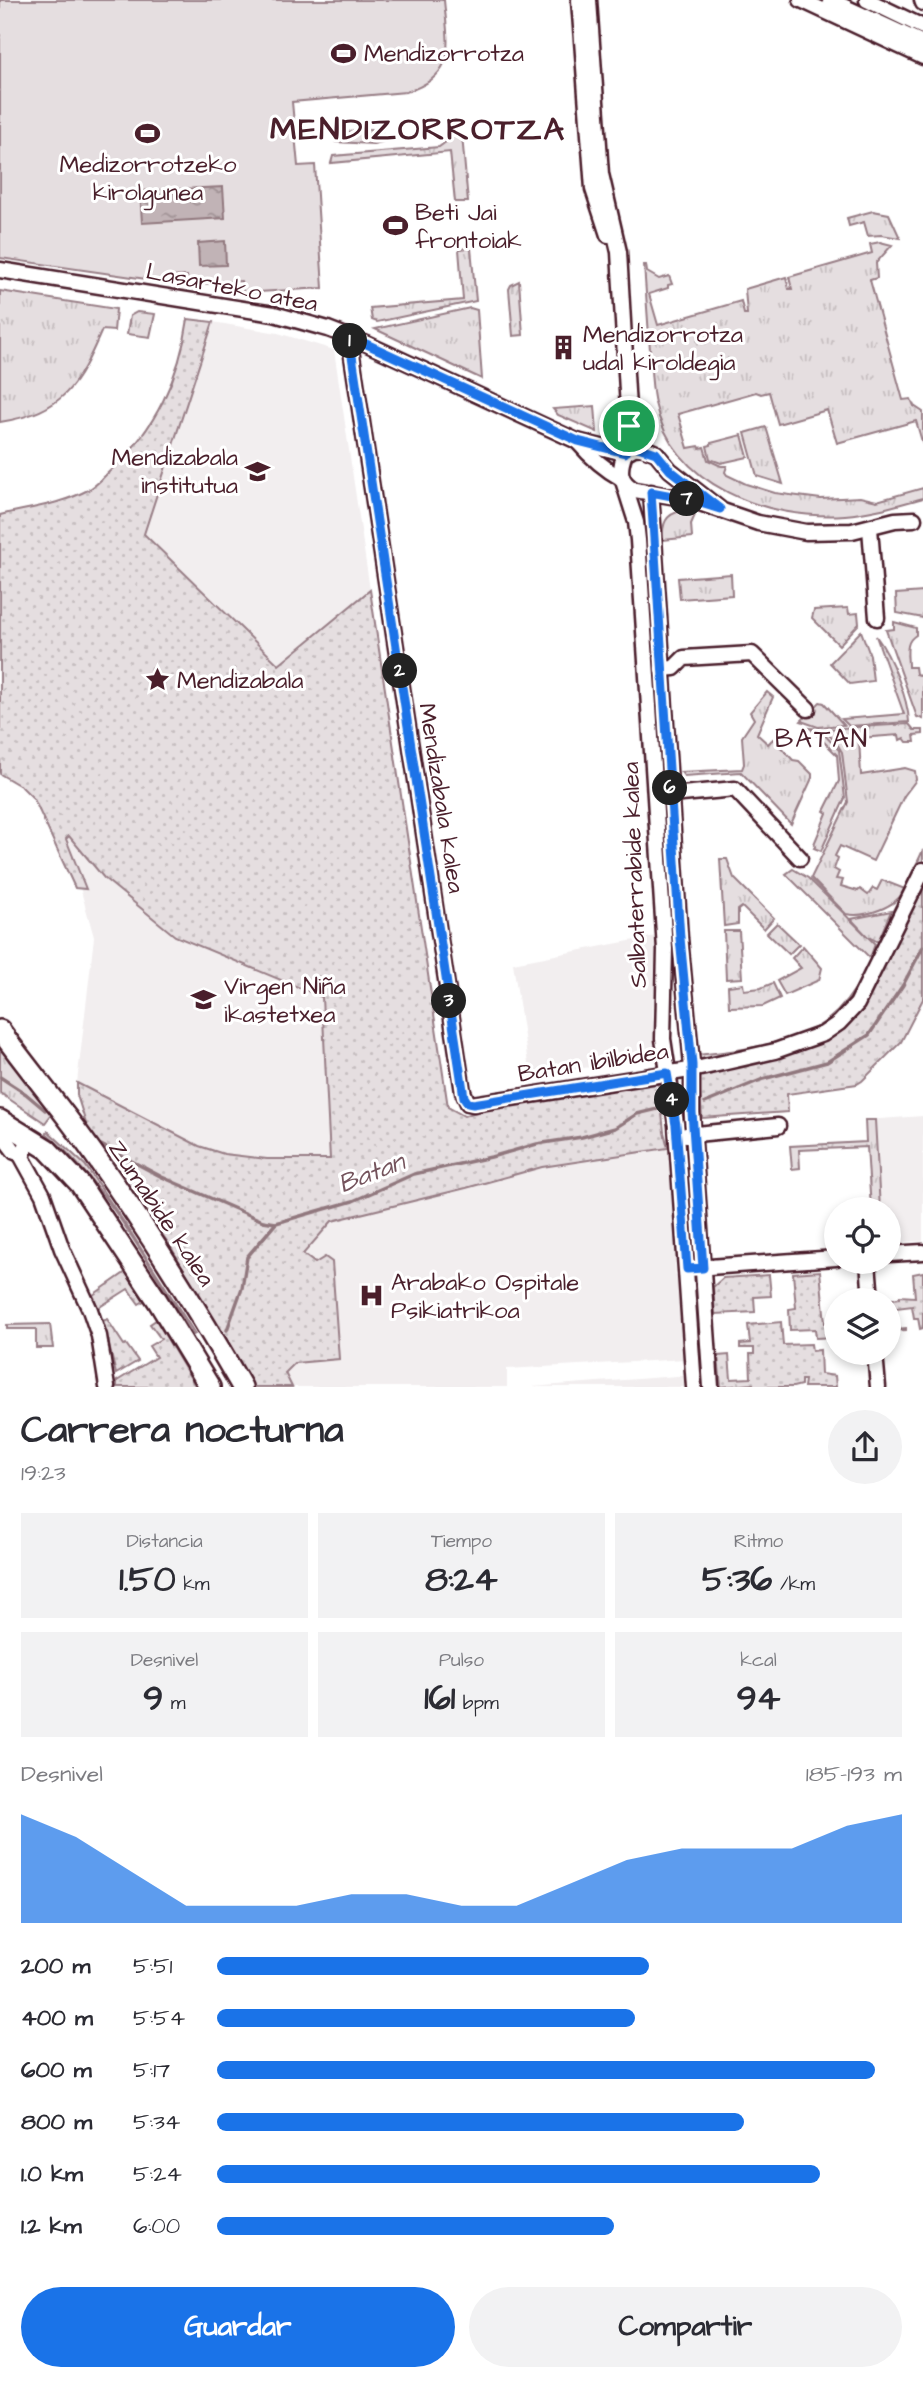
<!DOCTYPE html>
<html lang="es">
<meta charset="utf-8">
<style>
body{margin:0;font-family:"Architects Daughter",sans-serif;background:#f2f2f3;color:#2b2b33;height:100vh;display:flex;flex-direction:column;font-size:26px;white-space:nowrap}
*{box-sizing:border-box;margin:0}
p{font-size:23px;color:#7c7c81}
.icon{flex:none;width:38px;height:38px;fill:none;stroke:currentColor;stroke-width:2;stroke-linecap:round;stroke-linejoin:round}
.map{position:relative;height:1387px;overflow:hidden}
.panel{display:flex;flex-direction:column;background:#fff;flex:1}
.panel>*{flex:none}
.controls{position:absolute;left:824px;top:1197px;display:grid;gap:14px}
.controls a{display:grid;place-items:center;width:77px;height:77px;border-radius:50%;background:#fff;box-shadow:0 4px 10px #0003;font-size:35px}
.pin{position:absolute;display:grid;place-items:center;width:60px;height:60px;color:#fff;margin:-30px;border:4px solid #fff;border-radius:50%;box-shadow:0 2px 7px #0007}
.km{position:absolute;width:35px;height:35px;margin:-18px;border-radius:50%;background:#222;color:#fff;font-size:19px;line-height:35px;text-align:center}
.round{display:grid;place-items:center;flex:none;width:74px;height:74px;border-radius:37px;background:#f2f2f3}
.headline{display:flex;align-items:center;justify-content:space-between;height:119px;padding:0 21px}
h1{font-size:38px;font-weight:700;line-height:52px}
.stats{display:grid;grid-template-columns:repeat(3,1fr);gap:10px;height:119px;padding:7px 21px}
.stats div{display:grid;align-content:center;border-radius:0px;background:#f2f2f3;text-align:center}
.stats b{font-size:35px;font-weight:700}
.stats small{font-size:19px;font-weight:400}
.stats p{font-size:19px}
.chart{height:196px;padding:14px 21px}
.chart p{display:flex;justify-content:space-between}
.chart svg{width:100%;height:126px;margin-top:7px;fill:#1a73e8;opacity:.7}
.action{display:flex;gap:14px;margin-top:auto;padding:14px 21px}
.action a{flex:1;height:80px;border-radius:42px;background:#1a73e8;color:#fff;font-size:28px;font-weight:700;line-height:80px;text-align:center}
.action a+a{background:#f2f2f3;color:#2b2b33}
ul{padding:0 21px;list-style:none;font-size:23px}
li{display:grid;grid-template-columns:112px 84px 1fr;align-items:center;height:52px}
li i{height:18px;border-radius:9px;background:#1a73e8}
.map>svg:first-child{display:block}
.built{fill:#f2eeef}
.grass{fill:url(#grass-tufts);stroke:#987e86;stroke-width:2}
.park{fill:url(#park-dots);stroke:#987e86;stroke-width:2}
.pitch{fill:#e5dee0;stroke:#987e86;stroke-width:2}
.water{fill:url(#water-ripples);stroke:#91787e;stroke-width:2}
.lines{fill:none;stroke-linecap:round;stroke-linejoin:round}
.stream{stroke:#91787e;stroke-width:3.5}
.minor-casing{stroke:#4a1f2b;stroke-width:19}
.major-casing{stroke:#4a1f2b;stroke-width:24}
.minor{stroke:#fff;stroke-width:14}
.major{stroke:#fff;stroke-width:19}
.route-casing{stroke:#fff;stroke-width:14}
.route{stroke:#1a73e8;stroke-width:9}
.labels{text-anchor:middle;stroke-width:6;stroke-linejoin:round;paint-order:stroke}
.poi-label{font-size:24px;fill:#4a1f2b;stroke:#fff;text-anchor:start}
.street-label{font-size:24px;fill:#4a1f2b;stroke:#fff}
.neighbourhood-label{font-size:26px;letter-spacing:2px;fill:#4a1f2b;stroke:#fff}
.water-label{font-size:26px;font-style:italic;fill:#74535c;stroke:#fff}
.district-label{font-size:32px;font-weight:bold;letter-spacing:2px;fill:#4a1f2b;stroke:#fff}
</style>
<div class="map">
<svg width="923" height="1387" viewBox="0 0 923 1387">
<defs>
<pattern id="grass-tufts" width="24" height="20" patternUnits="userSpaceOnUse" patternTransform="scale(1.75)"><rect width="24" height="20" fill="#e5dee0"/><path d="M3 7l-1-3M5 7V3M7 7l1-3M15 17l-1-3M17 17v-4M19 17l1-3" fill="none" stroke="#c6bec0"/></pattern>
<pattern id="park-dots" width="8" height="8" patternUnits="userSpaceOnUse" patternTransform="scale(1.75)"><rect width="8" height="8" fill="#e5dee0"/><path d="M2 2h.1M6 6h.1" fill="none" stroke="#c6bec0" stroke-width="1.8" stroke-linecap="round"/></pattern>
<pattern id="water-ripples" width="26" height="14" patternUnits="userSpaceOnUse" patternTransform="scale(1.75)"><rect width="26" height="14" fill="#c1b3b6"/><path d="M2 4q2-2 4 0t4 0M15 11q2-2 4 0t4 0" fill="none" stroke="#9f9194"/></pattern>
</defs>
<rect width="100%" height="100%" fill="#fff"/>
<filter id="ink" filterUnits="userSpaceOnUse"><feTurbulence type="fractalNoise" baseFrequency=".0143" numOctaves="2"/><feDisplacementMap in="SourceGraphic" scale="14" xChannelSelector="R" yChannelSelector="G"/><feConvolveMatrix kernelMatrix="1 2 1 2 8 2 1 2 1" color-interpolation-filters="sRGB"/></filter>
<g filter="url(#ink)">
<g class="built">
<path d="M213,322L278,333L334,350L370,590L279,665L144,534Z"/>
<path d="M70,836L104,878L175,936L322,997L330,1159H267L224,1155L199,1146L77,1083L94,937L66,838Z"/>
<path d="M656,936L653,1014L656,1056L530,1077L513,963Z"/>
<path d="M923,1116V1241L889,1243V1209H871L865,1120Z"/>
<path d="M668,1148L678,1260L675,1264V1275L681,1279L686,1359L507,1369V1387H292L284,1373L288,1270L332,1221L466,1188L542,1167Z"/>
<path d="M685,1376L686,1387H531L677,1376Z"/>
</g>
<g class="grass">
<path d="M370,129L382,134V142L373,144L336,142L339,133Z"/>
<path d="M462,135L468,202H455L450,152L331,163L333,156L439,147L454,136Z"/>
<path d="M873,211L889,214L900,238L881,235L868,236L864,222L849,226L847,218Z"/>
<path d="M880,242L892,245L876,263L877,278L870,280L903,400L911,399L914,406L923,412V445L916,421L837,443L827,410L778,424L769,392L761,394L756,392L678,414L688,448L699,446L700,448L704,447L708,460L721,466H727L725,472L727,475L746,484L775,493L821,499L860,497L877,501L923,488V498C897,505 872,513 845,515C767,520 674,487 655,403C651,386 651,368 650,350C648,322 646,294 644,265H646L647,272L659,279L669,276L672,284L668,285V288L649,294L658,325L741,301L744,314H747L745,289L786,277L789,289H792L789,277L872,253L870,244Z"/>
<path d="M471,248L476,301L377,322L372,320L370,308L463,300L459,249Z"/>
<path d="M519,281L523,335L513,336L509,289L511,285Z"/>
<path d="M0,291L116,309L114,331L102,330C78,385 64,412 0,422Z"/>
<path d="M470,308L477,310L482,379L375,329Z"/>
<path d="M137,312L155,314L150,337L127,334L130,316Z"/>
<path d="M595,406L597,432L558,415L553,409Z"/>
<path d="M766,427L783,484L757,476L745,433Z"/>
<path d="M742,435L748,457L721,463L710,459L707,446L711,445V443Z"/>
<path d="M682,511L695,515L691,524L692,537L663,540C662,524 665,514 682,511Z"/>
<path d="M731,574L732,595L680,599L678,578Z"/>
<path d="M923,592V618L897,613L896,594Z"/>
<path d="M848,608L849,614L858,613L859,624L839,645L812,618L814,610Z"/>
<path d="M894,622L916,628V635C904,642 908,654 908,667H915L916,674L923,676V719L917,717L886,630L894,629Z"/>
<path d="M861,631L870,655L873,681L850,684L830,663Z"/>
<path d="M876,636C891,656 908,698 909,722L849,726L842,719L904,714Z"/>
<path d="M767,692L773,697L757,734L768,744L773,739L793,760L799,761L812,774V778L791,824L741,772L684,776L681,772L742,769L744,764L742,737L754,719L750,712Z"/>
<path d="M820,702L824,703L844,725L818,727L801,721Z"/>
<path d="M909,724L914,730H923V734L914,735L915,742H907L904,738L900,740L899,735L859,738L861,775L905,768L915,771L916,780L904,796L873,861L840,846L835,856L838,858L834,869L839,872L836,879L843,880L841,886L858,891L860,889L868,895L873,888L877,890L882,880L905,889C897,907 865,918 846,914L811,878L848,802L842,752L836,742L823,729Z"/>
<path d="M810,728L819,729L839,750L845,798L821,851L814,848L816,845L814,844L827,813L824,811L839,781L837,755Z"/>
<path d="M720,859H727L734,878L774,918L764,929L742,907L738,910V924L724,926Z"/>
<path d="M793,869L808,878L875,944L870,958L786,874Z"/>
<path d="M891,911L878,942L868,937L851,919Z"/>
<path d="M777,923L799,944L789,954L767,933Z"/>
<path d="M724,931H739L742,978L726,979Z"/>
<path d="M803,946L822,968L819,980L785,995L777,981L801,968L792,958Z"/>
<path d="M773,983L780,998L763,1006L729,1007L728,986L743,984L744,990L761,988Z"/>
<path d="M0,1041L54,1111L45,1123L0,1093Z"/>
<path d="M865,1120H875L880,1209H871L867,1147L799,1150L800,1168L792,1169L790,1146L866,1142Z"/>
<path d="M48,1131L85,1165L128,1228L195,1334L193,1335C152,1270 105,1182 46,1133Z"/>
<path d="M50,1324L53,1348H36V1329H7V1325Z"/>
</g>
<g class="park">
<path d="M188,319L213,322L144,534L279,665L370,590L448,1107L464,1116L495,1106L650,1081L659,1085L664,1132L668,1148L542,1167L466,1188L332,1221L303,1254L315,1263L325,1257L332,1262L339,1359L295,1363L285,1373L292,1387H253L169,1244L88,1130L77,1095V1083L199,1146L224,1154L267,1159H330L322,997L175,936L104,878L69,836L66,839L86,889L75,888L34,799L22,787L0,774V515C29,508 62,504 88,490C99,484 103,477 112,469C155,430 180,376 188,319Z"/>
<path d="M923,850V999L901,1042L862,1081L857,1084L787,1094L788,1112L702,1118L697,1055C735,1051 784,1045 817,1027C857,1004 871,956 890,917C901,894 913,873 923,850Z"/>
<path d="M820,1271L825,1323H835L836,1337L816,1338L815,1329L790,1330L789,1309L796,1308L793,1273Z"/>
<path d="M126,1272L144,1301L139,1304L128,1289L98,1308L93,1295Z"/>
<path d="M923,1272V1328L920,1329L918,1318H914L912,1306L896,1308L897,1316H893L895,1329L906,1328V1330L889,1331V1303L892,1302V1299L900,1298V1296L915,1297L913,1274Z"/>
<path d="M769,1275L771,1296L754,1297L755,1312L715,1314L713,1287L723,1278Z"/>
<path d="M107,1319L124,1345L126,1344L138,1361L116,1374L103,1321Z"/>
<path d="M156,1320L196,1387H117V1381L156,1357L149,1346L161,1339L150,1324Z"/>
<path d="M781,1322L783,1345L811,1344L812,1351L820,1350L821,1374L835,1376L836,1387H804L805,1380H801V1385L793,1387H754L753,1384L721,1387L718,1356L729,1355L731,1379L751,1378L750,1354H754V1348H740V1344L750,1343L748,1325Z"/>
</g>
<path class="pitch" d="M0,0H444C448,45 458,76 406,92L292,102L298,166L315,165L323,288L243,293L241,281L188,285L187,276L172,277L173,281H160L0,258Z"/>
<g class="water">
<path d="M223,187L225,218L142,223L140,191Z"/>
<path d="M225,241L226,265L199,266L198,243Z"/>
</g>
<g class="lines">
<g class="stream">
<path d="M0,1077L26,1094L45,1110"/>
<path d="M705,1103L763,1079L827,1062L869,1035L903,985L923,947"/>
<path d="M101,1145L162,1177L263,1221L276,1223L353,1201L414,1174L491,1157L537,1144L582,1137L615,1128L637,1114L666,1107"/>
<path d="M227,1330L242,1288L247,1257L276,1223"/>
</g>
<defs>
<g id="minor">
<path d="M579,0L593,189L608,235"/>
<path d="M589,0L601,174L619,252L629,426L627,451"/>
<path d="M801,0L923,57"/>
<path d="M830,0L923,43"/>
<path d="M867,0L923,27"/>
<path d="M922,0L923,3"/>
<path d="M0,270L274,314L328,329L367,344L577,441L625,453"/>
<path d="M349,336L463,1092L468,1103L473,1104L696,1069L775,1051L823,1034L839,1023L857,1004L923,870"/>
<path d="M577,441C590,456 604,469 621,478"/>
<path d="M623,481L636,522L638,540L665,949L663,1039L676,1125L694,1387"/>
<path d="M651,492L680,938L692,1065V1113L711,1387"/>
<path d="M720,509L670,470L656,453L642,447L634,448L625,453C619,469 618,481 635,490L688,499L758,523L806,532L852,531L895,520L914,519"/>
<path d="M870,528L877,618"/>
<path d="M662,669L674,668L684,658L752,654L808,709"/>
<path d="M671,795L735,789L800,858"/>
<path d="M0,1132L15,1152L22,1153"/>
<path d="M686,1135L778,1126"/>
<path d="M36,1142L26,1146L22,1157L43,1195L62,1249L90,1310L99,1336L107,1387"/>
<path d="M889,1254L923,1252"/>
<path d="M868,1262L871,1300"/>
<path d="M695,1268L836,1258"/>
<path d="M875,1353L878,1387"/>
</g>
<g id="major">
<path d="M0,1030C30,1072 64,1111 93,1153C147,1229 196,1307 242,1387"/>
<path d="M0,1120L47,1149L80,1184L157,1300L210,1387"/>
</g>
</defs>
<use href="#minor" class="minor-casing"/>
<use href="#major" class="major-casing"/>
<use href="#minor" class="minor"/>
<use href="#major" class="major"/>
</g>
</g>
<g class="lines" filter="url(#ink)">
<defs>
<path id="route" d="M349,336L578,441L625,453L629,426L638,447L656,453L670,470L720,509L688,499L651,492L680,938L692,1065V1112L703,1268L687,1269L676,1125L667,1073L473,1104L468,1103L464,1097Z"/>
</defs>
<use href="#route" class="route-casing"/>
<use href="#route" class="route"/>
</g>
<defs>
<symbol id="stadium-bare" viewBox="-9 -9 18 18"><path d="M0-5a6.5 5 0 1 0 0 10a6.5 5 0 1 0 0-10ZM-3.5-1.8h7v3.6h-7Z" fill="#4a1f2b" stroke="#fff" stroke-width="2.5" paint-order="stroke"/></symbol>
<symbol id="building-bare" viewBox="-9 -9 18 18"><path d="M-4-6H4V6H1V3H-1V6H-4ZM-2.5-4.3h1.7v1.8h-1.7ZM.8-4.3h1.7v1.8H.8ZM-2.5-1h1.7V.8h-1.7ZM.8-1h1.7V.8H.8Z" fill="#4a1f2b" stroke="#fff" stroke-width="2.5" paint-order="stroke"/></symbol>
<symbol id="school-bare" viewBox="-9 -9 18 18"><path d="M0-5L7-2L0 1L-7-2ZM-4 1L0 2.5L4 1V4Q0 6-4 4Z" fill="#4a1f2b" stroke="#fff" stroke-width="2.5" paint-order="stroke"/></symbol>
<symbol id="sight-bare" viewBox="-9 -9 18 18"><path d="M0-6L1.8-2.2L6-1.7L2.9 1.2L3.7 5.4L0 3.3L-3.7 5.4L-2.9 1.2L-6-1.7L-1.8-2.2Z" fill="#4a1f2b" stroke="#fff" stroke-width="2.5" paint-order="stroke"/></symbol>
<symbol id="hospital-bare" viewBox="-9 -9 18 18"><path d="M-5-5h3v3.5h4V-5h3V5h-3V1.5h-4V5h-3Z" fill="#4a1f2b" stroke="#fff" stroke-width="2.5" paint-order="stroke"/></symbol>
</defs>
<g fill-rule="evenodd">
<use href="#stadium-bare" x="326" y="36" width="35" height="35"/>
<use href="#stadium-bare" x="130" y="116" width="35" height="35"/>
<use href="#stadium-bare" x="378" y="208" width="35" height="35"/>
<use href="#building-bare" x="546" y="330" width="35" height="35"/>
<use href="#school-bare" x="240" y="454" width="35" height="35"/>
<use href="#sight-bare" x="140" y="662" width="35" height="35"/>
<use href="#school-bare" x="186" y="982" width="35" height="35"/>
<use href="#hospital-bare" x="354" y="1278" width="35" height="35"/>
</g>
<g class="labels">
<g class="poi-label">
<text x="364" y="61">Mendizorrotza</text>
<text x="148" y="172" text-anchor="middle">Medizorrotzeko<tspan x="148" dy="28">kirolgunea</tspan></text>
<text x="415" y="220">Beti Jai<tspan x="415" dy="28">frontoiak</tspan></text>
<text x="583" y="342">Mendizorrotza<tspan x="583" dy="28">udal kiroldegia</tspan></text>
<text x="238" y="465" text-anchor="end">Mendizabala<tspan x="238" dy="28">institutua</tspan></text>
<text x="177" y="688">Mendizabala</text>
<text x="224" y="994">Virgen Niña<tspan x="224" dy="28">ikastetxea</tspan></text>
<text x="391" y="1290">Arabako Ospitale<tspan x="391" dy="28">Psikiatrikoa</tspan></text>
</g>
<g class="street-label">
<text transform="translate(232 287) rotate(11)" y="8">Lasarteko atea</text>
<text transform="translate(442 798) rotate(81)" y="8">Mendizabala kalea</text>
<text transform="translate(634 875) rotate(-92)" y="8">Salbaterrabide kalea</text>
<text transform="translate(593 1062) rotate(-9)" y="8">Batan ibilbidea</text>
<text transform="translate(162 1213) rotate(56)" y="8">Zumabide kalea</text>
</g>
<g class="neighbourhood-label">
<text x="822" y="747">BATAN</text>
</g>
<g class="water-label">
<text transform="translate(371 1172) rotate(-21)" y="9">Batan</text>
</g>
<g class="district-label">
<text x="418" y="139">MENDIZORROTZA</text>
</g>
</g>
</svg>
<div class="controls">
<a><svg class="icon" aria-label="locate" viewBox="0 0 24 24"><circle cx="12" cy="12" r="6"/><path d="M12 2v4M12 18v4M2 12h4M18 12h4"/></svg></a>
<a><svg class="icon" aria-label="layers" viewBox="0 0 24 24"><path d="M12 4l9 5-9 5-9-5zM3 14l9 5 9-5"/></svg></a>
</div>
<div class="pin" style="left:629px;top:426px;background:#1e9e55"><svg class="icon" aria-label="arrive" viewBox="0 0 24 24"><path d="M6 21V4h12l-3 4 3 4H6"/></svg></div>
<b class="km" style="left:350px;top:341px">1</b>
<b class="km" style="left:400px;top:671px">2</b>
<b class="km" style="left:449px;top:1001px">3</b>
<b class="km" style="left:672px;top:1100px">4</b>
<b class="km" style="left:670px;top:788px">6</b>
<b class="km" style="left:687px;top:499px">7</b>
</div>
<section class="panel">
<div class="headline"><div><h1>Carrera nocturna</h1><p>19:23</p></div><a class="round"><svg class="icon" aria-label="share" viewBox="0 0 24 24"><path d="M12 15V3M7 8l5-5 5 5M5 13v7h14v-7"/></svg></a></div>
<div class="stats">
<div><p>Distancia</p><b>1.50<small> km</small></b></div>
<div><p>Tiempo</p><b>8:24</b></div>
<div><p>Ritmo</p><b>5:36<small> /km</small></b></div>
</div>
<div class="stats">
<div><p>Desnivel</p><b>9<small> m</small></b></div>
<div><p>Pulso</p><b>161<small> bpm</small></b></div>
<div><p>kcal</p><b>94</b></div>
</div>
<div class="chart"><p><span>Desnivel</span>185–193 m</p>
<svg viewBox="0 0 160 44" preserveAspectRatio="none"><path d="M0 44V6L10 14L20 26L30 38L40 38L50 38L60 34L70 34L80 38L90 38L100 30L110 22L120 18L130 18L140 18L150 10L160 6V44z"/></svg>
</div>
<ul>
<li><b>200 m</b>5:51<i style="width:63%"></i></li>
<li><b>400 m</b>5:54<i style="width:61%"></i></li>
<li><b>600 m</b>5:17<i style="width:96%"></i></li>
<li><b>800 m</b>5:34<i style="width:77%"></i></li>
<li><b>1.0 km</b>5:24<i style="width:88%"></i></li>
<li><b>1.2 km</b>6:00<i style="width:58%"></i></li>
</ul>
<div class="action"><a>Guardar</a><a>Compartir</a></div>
</section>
